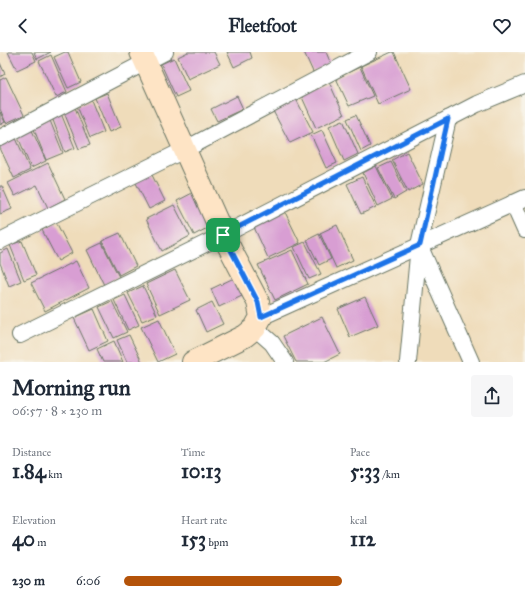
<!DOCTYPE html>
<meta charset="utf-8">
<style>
body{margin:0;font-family:"IM FELL Great Primer",serif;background:#f6f6f7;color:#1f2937;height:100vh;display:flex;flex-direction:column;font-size:15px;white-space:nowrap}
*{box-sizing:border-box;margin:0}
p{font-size:13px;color:#747a83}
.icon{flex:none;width:22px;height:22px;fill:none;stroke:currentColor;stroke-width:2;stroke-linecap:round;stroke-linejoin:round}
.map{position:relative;height:310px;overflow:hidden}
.side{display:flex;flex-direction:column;background:#fff;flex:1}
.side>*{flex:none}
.pin{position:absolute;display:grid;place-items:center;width:34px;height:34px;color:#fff;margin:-17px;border-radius:8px;box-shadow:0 2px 6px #0006}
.round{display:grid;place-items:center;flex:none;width:42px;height:42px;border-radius:4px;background:#f6f6f7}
.overview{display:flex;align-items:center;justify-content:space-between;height:68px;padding:0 12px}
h1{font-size:22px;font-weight:700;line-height:30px}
.figures{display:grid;grid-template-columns:repeat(3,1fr);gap:6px;height:68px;padding:4px 12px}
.figures div{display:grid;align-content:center}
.figures b{font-size:20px;font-weight:700}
.figures small{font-size:11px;font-weight:400}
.figures p{font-size:11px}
ul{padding:0 12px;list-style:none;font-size:13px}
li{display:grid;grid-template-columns:64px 48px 1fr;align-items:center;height:30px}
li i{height:10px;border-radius:5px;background:#b45309}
header{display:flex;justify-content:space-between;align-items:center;height:52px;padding:0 12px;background:#fff;font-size:18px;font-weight:700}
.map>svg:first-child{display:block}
.building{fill:#d89ed3}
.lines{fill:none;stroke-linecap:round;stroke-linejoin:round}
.street-casing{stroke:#687563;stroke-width:18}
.secondary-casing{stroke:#687563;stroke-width:24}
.street{stroke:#fff;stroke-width:16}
.secondary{stroke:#fee4c5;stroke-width:22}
.route-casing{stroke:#fff;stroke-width:8}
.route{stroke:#1a73e8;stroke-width:5}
</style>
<header><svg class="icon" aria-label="back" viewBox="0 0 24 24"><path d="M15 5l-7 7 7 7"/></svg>Fleetfoot<svg class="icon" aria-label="heart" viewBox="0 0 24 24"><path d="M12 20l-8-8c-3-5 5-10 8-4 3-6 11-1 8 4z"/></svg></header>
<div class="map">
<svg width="525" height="310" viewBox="0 0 525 310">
<rect width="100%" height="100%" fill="#f7f3e8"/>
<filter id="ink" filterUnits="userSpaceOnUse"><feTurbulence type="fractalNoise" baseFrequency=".025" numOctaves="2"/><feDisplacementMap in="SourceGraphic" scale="8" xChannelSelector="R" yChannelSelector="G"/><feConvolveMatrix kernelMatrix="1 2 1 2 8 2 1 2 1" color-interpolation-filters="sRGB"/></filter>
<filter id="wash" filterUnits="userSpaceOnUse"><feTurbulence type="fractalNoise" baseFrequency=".012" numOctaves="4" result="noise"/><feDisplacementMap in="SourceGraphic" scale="16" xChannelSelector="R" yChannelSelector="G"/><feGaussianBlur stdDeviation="0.9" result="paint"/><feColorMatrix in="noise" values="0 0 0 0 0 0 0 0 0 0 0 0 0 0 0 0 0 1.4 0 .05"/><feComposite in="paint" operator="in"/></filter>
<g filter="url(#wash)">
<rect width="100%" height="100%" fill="#efdcba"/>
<g id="blocks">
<g class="building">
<path d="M8,0H32L36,9L17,18Z"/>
<path d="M34,0H51L37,7Z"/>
<path d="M65,0H68L81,30L68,36L54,5Z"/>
<path d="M188,0H214L220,12L188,27L178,5Z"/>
<path d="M227,0H250L252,6L234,15Z"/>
<path d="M304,0H326L331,12L313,20Z"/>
<path d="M392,0H394L411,37L378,52L361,14Z"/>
<path d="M51,3L67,40L56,45L39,9Z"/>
<path d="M174,6L189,39L176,45L161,12Z"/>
<path d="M0,11L5,22L0,25Z"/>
<path d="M360,15L373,44L349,54L336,26Z"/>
<path d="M6,25L24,63L6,71L0,57V28Z"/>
<path d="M329,30L344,63L316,76L301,43Z"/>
<path d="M107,41L121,75L109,80L95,46Z"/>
<path d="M237,44L243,57L217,69L211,57Z"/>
<path d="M296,47L313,80L290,91L273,59Z"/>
<path d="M91,48L104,80L90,86L77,54Z"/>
<path d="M74,53L90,93L79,97L63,58Z"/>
<path d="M60,59L75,96L65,100L51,63Z"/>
<path d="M0,60L5,70L0,73Z"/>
<path d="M356,63L370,94L361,99L347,67Z"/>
<path d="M49,66L63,101L46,108L32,72Z"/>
<path d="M343,68L358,102L344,109L329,74Z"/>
<path d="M30,74L46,109L31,116L16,80Z"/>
<path d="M322,78L337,111L326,116L311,83Z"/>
<path d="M15,84L30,118L14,126L0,96V90Z"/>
<path d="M407,100L423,132L408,140L392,108Z"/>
<path d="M391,110L406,140L394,147L378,116Z"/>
<path d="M48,111L65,147L48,156L37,133L15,144L8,131Z"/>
<path d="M376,114L392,147L378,154L363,121Z"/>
<path d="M150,119L165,149L149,157L134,127Z"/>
<path d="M362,125L376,155L361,162L347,132Z"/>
<path d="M0,134H2L12,157L0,162Z"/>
<path d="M198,138L215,172L194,183L177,149Z"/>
<path d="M174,153L190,184L162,199L146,167Z"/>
<path d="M284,158L300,191L268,206L253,173Z"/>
<path d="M56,170L72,201L58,209L42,178Z"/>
<path d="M337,173L353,208L336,216L320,181Z"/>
<path d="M120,181L136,214L119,223L102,189Z"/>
<path d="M319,182L331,207L319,213L307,188Z"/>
<path d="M22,189L36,223L24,228L10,193Z"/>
<path d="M305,190L321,222L309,227L294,195Z"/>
<path d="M102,191L119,225L104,233L87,198Z"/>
<path d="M8,197L21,229L9,234L0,211V201Z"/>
<path d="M292,198L308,232L275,248L258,213Z"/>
<path d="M76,209L89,236L45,259L31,231Z"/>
<path d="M175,218L190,248L160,262L146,232Z"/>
<path d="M236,225L244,243L219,255L211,237Z"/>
<path d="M143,234L157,263L142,269L128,241Z"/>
<path d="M125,243L139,273L128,278L114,248Z"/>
<path d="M365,245L378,273L350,285L338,257Z"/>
<path d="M112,249L127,280L114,286L99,255Z"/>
<path d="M212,250L223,272L206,280L196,258Z"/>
<path d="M94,257L108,289L89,298L74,266Z"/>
<path d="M322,265L340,302L324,310H296L283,284Z"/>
<path d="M159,267L175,302L158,310L141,275Z"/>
<path d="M129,283L142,310H127L117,288Z"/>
<path d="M114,289L123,310H103L97,297Z"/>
</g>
</g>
</g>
<g filter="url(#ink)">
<use href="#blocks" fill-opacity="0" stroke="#687563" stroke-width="1"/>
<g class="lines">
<defs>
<g id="street">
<path d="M0,86L165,0"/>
<path d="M513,151L525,178"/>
<path d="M0,189L184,98L369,0"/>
<path d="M420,195L471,310"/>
<path d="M261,265L525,146"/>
<path d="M255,276L272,291L285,310"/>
<path d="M20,283L223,183L477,52L525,32"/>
<path d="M408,310L419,193L448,67"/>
</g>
<path id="secondary" d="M141,0L223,183L258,250L261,265L255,276L245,284L193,310"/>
</defs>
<use href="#street" class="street-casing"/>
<use href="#secondary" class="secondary-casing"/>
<use href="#street" class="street"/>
<use href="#secondary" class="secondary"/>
</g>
</g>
<g class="lines" filter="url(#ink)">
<defs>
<path id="route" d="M448,67L420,193L261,265L258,250L223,183Z"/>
</defs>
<use href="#route" class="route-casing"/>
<use href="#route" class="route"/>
</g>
</svg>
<div class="pin" style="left:223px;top:183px;background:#1e9e55"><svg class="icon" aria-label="arrive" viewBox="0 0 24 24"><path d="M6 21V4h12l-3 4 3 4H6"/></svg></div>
</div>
<section class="side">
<div class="overview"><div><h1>Morning run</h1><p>06:57 · 8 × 230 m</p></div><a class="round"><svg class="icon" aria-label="share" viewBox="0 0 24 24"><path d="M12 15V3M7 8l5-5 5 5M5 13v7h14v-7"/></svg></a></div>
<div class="figures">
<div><p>Distance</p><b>1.84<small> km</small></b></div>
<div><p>Time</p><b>10:13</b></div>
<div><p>Pace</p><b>5:33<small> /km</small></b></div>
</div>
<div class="figures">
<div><p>Elevation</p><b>40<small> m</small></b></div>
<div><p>Heart rate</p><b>153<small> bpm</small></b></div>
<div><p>kcal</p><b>112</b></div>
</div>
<ul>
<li><b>230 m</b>6:06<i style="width:56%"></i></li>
</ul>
</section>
